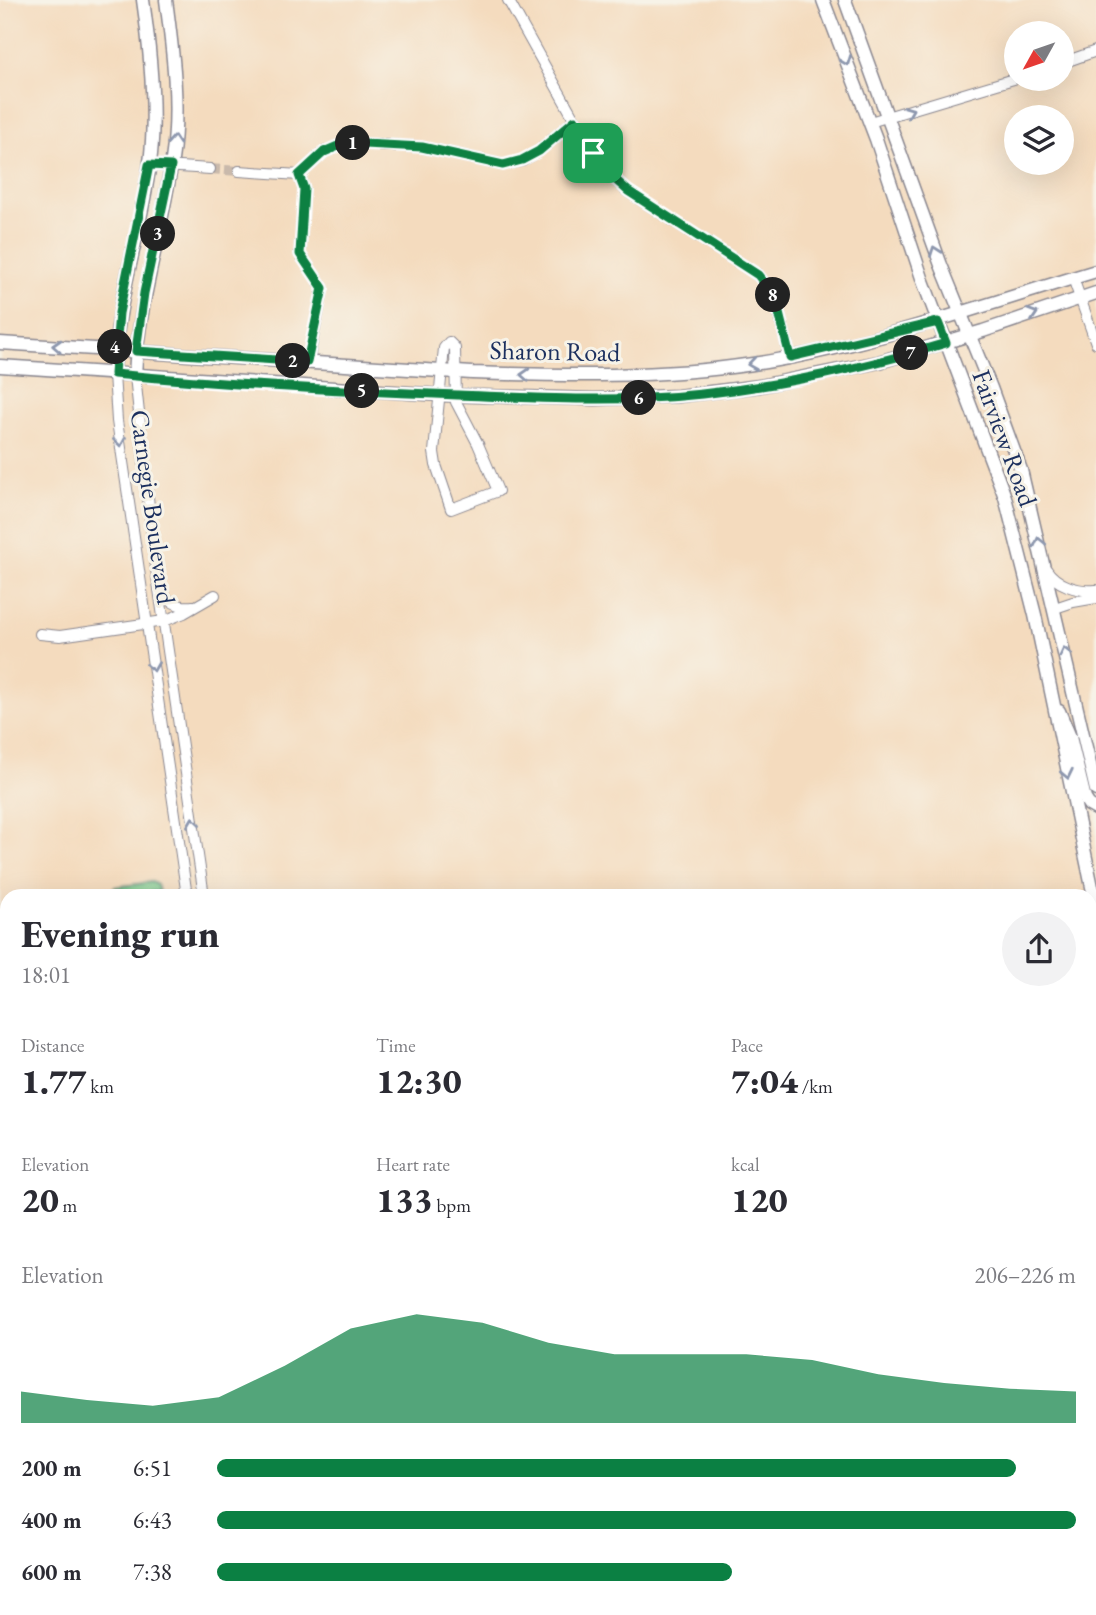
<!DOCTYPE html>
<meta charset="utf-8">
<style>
body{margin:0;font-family:"EB Garamond",serif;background:#f2f2f3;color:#2b2b33;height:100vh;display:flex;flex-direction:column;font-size:26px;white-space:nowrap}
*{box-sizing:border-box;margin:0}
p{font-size:23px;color:#7c7c81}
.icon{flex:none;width:38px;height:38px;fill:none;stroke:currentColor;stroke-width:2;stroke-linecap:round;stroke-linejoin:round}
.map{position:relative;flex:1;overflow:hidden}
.side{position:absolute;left:0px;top:889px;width:1097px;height:726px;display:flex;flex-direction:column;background:#fff;border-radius:21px 21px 0 0;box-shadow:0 7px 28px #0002}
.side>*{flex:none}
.needle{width:46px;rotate:230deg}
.controls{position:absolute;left:1004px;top:21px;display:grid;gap:14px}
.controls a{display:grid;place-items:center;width:70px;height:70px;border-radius:50%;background:#fff;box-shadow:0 7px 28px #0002;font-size:35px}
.pin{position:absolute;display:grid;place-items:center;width:60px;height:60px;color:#fff;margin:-30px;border-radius:14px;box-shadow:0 4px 10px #0006}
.km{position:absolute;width:35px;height:35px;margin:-18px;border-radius:50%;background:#222;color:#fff;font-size:19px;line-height:35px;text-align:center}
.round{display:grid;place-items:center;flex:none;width:74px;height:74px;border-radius:37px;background:#f2f2f3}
.head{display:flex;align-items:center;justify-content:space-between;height:119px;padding:0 21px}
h1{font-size:38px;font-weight:800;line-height:52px}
.metrics{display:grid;grid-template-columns:repeat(3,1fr);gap:10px;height:119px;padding:7px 21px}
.metrics div{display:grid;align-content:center}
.metrics b{font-size:35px;font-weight:800}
.metrics small{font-size:19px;font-weight:400}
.metrics p{font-size:19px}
.chart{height:196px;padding:14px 21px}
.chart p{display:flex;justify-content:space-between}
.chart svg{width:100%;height:126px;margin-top:7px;fill:#0b8043;opacity:.7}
ul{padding:0 21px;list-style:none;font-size:23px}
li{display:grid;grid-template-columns:112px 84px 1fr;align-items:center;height:52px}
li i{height:18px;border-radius:9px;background:#0b8043}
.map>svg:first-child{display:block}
.green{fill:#78c788;stroke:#4a7b73;stroke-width:2}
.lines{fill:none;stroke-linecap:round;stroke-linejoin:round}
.minor-tunnel{stroke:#c9b9ab;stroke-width:10;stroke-dasharray:10 5;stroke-linecap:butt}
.minor-casing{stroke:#88858e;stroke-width:12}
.major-casing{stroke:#88858e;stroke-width:15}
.minor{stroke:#fff;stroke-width:10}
.major{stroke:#fff;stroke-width:12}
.oneway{stroke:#8d97ae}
.route-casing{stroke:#fff;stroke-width:14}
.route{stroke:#0b8043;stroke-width:9}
.labels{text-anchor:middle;stroke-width:6;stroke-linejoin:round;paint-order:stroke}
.street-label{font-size:26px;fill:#1b2f5e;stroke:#f7f3e8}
</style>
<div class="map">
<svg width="1096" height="1615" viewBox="0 0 1096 1615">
<rect width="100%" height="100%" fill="#f7f3e8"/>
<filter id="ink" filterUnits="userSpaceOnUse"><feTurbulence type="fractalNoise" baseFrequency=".0143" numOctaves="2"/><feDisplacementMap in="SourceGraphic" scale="14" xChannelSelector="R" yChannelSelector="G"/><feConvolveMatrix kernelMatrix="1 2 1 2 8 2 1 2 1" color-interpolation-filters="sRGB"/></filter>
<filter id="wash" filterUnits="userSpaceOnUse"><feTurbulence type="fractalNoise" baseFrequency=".00686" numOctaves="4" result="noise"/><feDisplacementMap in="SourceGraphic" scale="28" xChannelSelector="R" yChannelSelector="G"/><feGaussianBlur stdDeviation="1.57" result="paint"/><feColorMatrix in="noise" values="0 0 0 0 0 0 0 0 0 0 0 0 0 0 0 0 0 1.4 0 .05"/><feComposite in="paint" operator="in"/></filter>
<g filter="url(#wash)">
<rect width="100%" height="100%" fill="#f4dbbe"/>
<path class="green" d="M152,882L157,885L159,892H151V896H109V892L115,887Z"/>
</g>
<g filter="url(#ink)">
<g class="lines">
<path class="minor-tunnel" d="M210,169L239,171"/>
<defs>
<g id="minor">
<path d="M508,0L591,149L607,172L627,191L758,275L775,297L790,357"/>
<path d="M1062,63L1096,51"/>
<path d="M870,122L1017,78"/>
<path d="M149,165L210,169"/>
<path d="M239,171L299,175L324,152L345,143L422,147L503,165L522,161L539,151L575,120"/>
<path d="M299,175L304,189L300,254L323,288L308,362"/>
<path d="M1073,278L1096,343"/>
<path d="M449,342L455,348L456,402L478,444L498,491L451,509L436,465L434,452L444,348Z"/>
<path d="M114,374L117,421L187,896"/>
<path d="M135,376L155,562L204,896"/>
<path d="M1046,569C1056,585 1078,592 1096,590"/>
<path d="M159,589C167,601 179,608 193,606"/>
<path d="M1055,608L1073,602L1096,598"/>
<path d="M40,634L60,636L164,621L184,613L215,595"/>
<path d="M0,985L7,982"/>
<path d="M1090,1162L1096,1160"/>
<path d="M1090,1177L1096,1175"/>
<path d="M1090,1371L1096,1378"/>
<path d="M0,1513L7,1526"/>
<path d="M1090,1516L1096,1511"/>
<path d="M0,1560L7,1573"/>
<path d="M26,1608L30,1615"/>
<path d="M51,1608L55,1615"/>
<path d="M540,1608L549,1615"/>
<path d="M569,1608L576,1615"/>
<path d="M976,1608L982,1615"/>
<path d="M483,1615L486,1608"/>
<path d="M494,1615L497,1608"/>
<path d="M718,1615L726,1608"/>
</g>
<g id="major">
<path d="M823,0L876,139L923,281L1005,497L1035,615L1096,906"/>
<path d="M845,0L941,265L991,388L1021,470L1096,790"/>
<path d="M0,343L472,373C566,376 660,378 753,364C871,346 982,305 1096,271"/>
<path d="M0,366L441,395L595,399L678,396L760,386L879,362L983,331L1096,293"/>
<path d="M114,374C116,296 143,229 151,154C156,104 150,49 143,0"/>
<path d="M135,376C138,302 162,233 172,160C180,108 173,52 166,0"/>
<path d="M1059,711L1070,737L1085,799L1089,805L1096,809"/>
</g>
</defs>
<use href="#minor" class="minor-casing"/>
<use href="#major" class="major-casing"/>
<use href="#minor" class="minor"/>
<use href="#major" class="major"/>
</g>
<defs><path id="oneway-chevron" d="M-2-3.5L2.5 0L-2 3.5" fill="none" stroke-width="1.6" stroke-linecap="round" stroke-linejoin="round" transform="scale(1.75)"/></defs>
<g class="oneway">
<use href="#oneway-chevron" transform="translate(846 61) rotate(69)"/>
<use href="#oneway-chevron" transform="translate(909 111) rotate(-21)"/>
<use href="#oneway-chevron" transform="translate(174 140) rotate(-86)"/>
<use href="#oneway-chevron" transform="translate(935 251) rotate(-110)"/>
<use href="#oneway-chevron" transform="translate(1033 314) rotate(-18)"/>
<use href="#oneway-chevron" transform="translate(57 346) rotate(-177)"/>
<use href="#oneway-chevron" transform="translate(752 364) rotate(172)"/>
<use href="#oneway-chevron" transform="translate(525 375) rotate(-177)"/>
<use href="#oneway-chevron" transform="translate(120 442) rotate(81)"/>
<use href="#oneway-chevron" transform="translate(1039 542) rotate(-103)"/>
<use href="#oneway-chevron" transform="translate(1065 652) rotate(-103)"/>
<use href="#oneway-chevron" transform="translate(153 667) rotate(82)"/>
<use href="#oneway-chevron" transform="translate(1067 774) rotate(78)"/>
<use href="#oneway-chevron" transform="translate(193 822) rotate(-98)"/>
</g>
</g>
<g class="lines" filter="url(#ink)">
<defs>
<path id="route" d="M575,120L596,157L607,172L628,191L758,275L775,297L790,357L938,322L946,343C867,367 785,385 702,394C621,403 539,398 458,395C344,391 228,385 114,374L119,313L149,165L171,166L144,293L136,351L307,362L323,288L300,254L304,189L299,175L324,152L345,143L422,147L503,165L522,160L539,151Z"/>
</defs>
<use href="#route" class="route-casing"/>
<use href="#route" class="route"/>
</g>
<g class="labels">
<g class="street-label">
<text transform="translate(555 351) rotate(1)" y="9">Sharon Road</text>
<text transform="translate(1005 438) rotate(70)" y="9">Fairview Road</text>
<text transform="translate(153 507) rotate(82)" y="9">Carnegie Boulevard</text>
</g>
</g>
</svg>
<div class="controls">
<a><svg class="needle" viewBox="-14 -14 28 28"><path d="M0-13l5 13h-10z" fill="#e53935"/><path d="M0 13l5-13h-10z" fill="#7c7c81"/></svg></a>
<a><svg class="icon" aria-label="layers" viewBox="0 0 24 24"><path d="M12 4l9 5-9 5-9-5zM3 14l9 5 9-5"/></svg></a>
</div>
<div class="pin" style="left:593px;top:153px;background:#1e9e55"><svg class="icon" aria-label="arrive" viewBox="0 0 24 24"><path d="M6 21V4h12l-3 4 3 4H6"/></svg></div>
<b class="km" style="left:353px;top:143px">1</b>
<b class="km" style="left:293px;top:361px">2</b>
<b class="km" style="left:158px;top:234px">3</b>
<b class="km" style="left:115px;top:347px">4</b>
<b class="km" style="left:362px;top:391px">5</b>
<b class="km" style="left:639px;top:398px">6</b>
<b class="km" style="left:911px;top:353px">7</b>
<b class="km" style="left:773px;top:295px">8</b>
<section class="side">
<div class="head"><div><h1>Evening run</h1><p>18:01</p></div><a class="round"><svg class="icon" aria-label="share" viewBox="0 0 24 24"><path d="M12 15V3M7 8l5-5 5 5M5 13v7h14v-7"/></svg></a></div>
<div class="metrics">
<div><p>Distance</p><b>1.77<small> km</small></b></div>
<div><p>Time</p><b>12:30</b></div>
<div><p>Pace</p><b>7:04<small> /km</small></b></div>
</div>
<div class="metrics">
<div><p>Elevation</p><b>20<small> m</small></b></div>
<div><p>Heart rate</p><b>133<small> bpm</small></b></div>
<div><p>kcal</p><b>120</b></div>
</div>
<div class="chart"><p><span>Elevation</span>206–226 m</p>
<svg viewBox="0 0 160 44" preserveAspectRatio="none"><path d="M0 44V33L10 36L20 38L30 35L40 24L50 11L60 6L70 9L80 16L90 20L100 20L110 20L120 22L130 27L140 30L150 32L160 33V44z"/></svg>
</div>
<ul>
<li><b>200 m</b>6:51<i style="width:93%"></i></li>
<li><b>400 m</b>6:43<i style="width:100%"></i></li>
<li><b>600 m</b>7:38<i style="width:60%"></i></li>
</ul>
</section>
</div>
